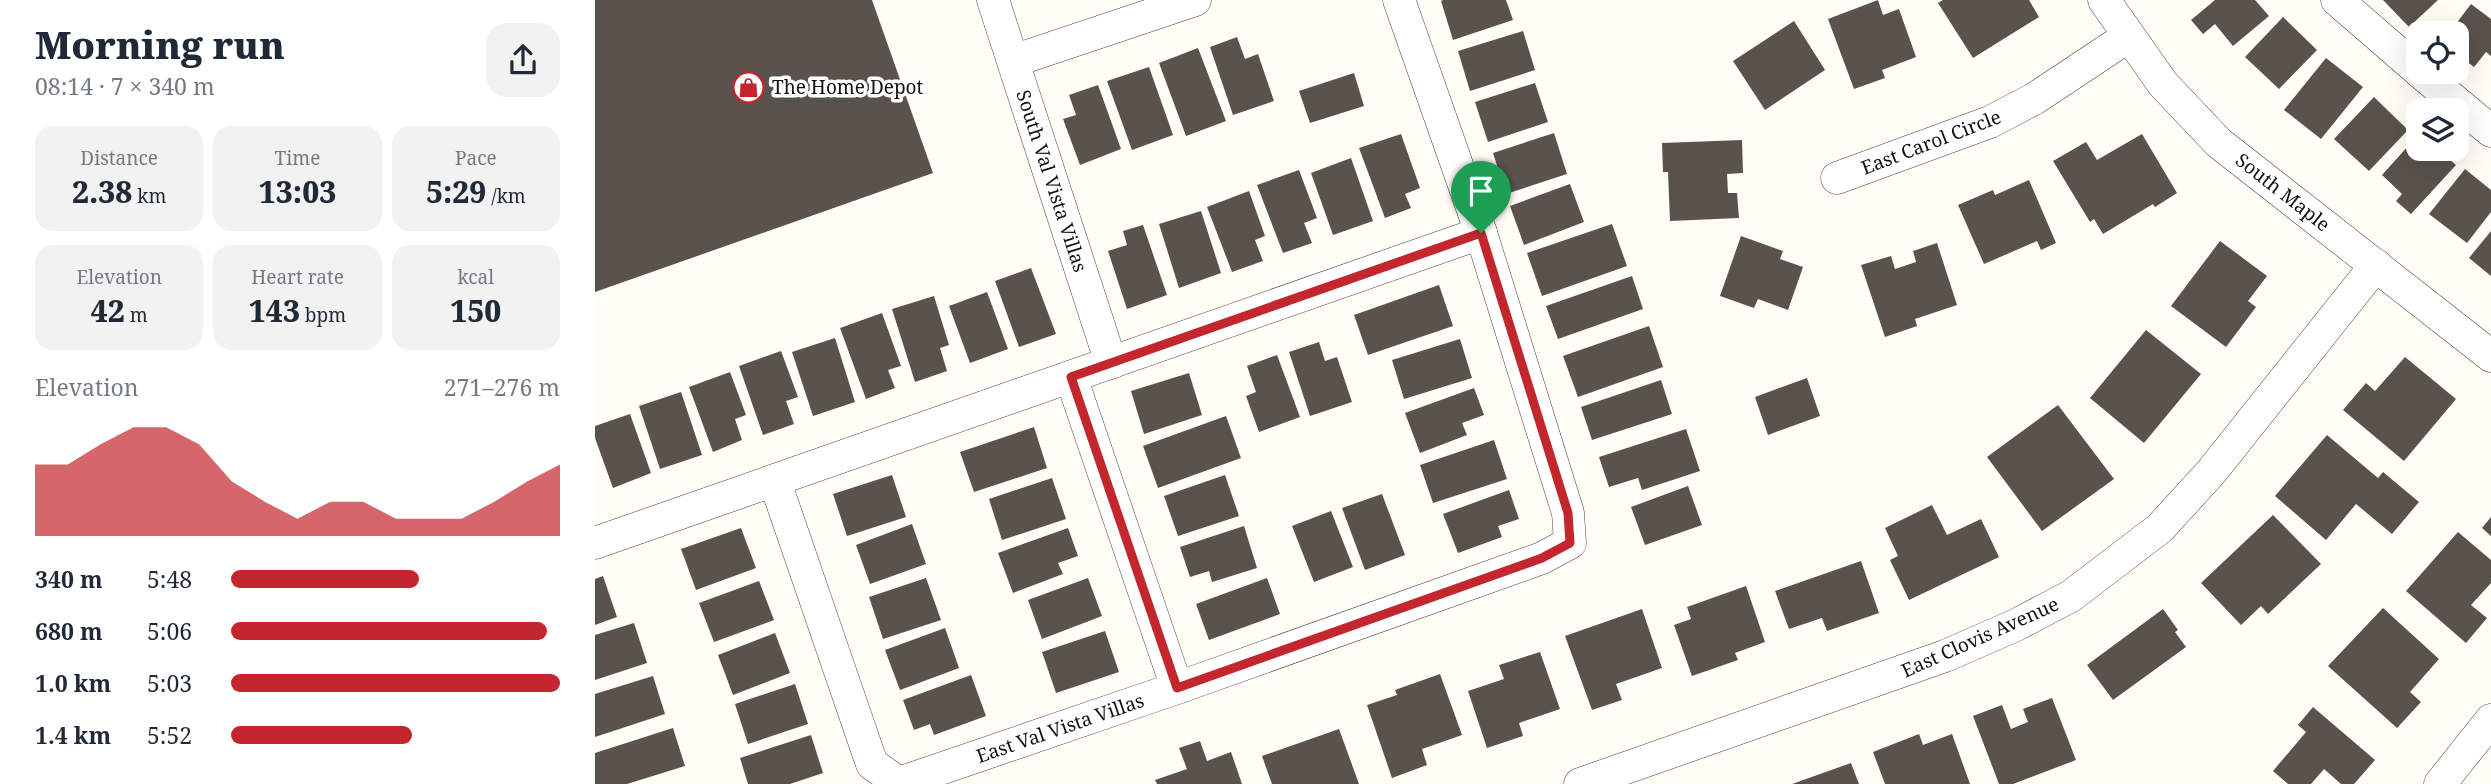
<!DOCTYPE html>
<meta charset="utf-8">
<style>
body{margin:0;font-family:"Noto Serif",serif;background:#f2f2f3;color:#1f2937;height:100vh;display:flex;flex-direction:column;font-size:26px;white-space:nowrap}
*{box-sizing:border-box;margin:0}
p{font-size:23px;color:#747a83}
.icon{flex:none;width:38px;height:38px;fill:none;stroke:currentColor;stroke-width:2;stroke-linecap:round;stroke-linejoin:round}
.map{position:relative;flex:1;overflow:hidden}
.details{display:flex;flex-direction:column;background:#fff;width:595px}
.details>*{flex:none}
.fabs{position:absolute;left:1811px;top:21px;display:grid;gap:14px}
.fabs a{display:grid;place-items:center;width:63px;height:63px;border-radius:14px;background:#fff;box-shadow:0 7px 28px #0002;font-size:35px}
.pin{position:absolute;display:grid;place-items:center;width:60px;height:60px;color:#fff;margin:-72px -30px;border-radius:50% 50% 50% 0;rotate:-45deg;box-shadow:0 0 7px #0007}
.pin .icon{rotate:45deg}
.round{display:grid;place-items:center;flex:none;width:74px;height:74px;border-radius:21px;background:#f2f2f3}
.summary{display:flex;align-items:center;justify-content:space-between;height:119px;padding:0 35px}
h1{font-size:38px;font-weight:800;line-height:52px}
.metrics{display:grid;grid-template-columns:repeat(3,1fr);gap:10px;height:119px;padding:7px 35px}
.metrics div{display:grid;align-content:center;border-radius:18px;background:#f2f2f3;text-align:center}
.metrics b{font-size:30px;font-weight:800}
.metrics small{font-size:19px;font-weight:400}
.metrics p{font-size:19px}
.chart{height:196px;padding:14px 35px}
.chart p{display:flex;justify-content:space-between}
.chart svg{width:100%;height:126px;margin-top:7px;fill:#c4262e;opacity:.7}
ul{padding:0 35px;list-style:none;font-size:23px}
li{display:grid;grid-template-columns:112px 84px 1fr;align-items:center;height:52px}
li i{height:18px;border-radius:9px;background:#c4262e}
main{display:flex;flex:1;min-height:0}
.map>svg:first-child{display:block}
.building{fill:#5a524d}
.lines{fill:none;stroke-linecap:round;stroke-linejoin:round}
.minor-casing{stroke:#444;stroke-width:33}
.minor{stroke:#fff;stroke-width:32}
.route-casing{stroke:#fff;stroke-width:14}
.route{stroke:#c4262e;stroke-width:9}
.labels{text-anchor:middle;stroke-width:7;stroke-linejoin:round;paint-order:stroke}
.poi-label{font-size:19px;fill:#111;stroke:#fff;text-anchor:start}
.street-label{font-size:19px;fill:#111;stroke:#fff}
</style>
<main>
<section class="details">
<div class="summary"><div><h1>Morning run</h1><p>08:14 · 7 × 340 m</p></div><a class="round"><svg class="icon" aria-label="share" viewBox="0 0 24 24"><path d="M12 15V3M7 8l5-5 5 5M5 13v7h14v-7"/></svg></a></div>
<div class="metrics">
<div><p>Distance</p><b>2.38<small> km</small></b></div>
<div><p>Time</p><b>13:03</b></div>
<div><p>Pace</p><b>5:29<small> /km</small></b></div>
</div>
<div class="metrics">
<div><p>Elevation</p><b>42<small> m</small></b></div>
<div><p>Heart rate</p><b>143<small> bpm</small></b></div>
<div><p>kcal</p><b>150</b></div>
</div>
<div class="chart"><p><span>Elevation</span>271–276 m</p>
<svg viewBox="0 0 160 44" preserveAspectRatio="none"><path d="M0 44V19L10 19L20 12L30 6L40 6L50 12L60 25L70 32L80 38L90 32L100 32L110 38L120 38L130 38L140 32L150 25L160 19V44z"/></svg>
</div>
<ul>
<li><b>340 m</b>5:48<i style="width:57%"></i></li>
<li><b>680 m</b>5:06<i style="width:96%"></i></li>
<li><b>1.0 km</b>5:03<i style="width:100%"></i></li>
<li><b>1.4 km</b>5:52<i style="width:55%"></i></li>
</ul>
</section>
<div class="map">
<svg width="1896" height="784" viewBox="0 0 1896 784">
<rect width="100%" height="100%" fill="#fffdf5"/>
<g class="building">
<path d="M0,0H277L338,173L0,292Z"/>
<path d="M848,0H911L918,20L858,40L846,1Z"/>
<path d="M1283,0L1288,15L1304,9L1321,57L1287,70L1290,78L1259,89L1233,19Z"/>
<path d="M1348,0H1434L1444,17L1378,58L1343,3Z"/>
<path d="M1620,0H1660L1674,16L1638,46L1620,24L1608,34L1596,20Z"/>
<path d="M1788,0H1843L1814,27Z"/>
<path d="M1876,4L1896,19V56L1891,52L1879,67L1862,54V33H1854Z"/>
<path d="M1688,17L1722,50L1684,89L1650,57Z"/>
<path d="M1199,21L1230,70L1170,110L1138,61Z"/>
<path d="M928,31L940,70L875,91L863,51Z"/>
<path d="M642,37L650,59L663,54L679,101L638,115L615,47Z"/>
<path d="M603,48L631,121L591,136L564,63Z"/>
<path d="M1731,58L1768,87L1726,139L1689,110Z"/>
<path d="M554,67L578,135L537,150L512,81Z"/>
<path d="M759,73L769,106L715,123L704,91Z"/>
<path d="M940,83L953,122L893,142L880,102Z"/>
<path d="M503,85L526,149L485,165L468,119L481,115L474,95Z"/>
<path d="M1779,97L1813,130L1774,171L1739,139Z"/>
<path d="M959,133L972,174L911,194L898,153Z"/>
<path d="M806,134L825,188L810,194L816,208L790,218L764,148Z"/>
<path d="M1547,134L1582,193L1560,207L1558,204L1508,234L1499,219L1495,222L1458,161L1491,142L1502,160Z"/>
<path d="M1824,134V149H1843L1861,165L1816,214L1801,201L1807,194L1787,175Z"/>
<path d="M1147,140L1148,173L1132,174L1133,193H1142L1144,218L1075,221L1073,172H1068L1067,143Z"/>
<path d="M756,158L778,221L738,235L716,173Z"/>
<path d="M1870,169L1896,190V212L1872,243L1834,214Z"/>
<path d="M704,170L722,218L709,223L717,243L688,253L662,185Z"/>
<path d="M1434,180L1461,243L1446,250L1442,241L1389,264L1363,205L1398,190L1400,195Z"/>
<path d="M975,184L989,222L929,245L915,206Z"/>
<path d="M654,191L670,236L660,240L668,261L637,272L612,207Z"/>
<path d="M606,211L626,273L584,288L564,224Z"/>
<path d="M1017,224L1032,266L947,296L932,253Z"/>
<path d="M548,225L572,295L532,309L513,251L532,245L528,231Z"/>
<path d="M1896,231V276L1874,258Z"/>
<path d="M1146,236L1188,251L1185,259L1208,267L1193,310L1163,299L1159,308L1125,296Z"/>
<path d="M1625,241L1672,276L1653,301L1661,307L1631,347L1576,306Z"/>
<path d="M1342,243L1362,305L1320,319L1322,326L1290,337L1266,265L1296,256L1300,269L1321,262L1318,251Z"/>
<path d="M436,268L461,334L424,347L400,281Z"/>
<path d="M1037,276L1048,309L963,339L951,306Z"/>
<path d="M844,285L858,326L773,355L759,315Z"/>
<path d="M392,292L413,349L375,363L354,306Z"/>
<path d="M339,296L354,345L345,348L352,371L320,382L297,309Z"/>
<path d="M287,313L306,366L293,370L300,388L271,399L245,328Z"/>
<path d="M1054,326L1068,367L983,397L968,356Z"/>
<path d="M1551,330L1606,374L1549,443L1495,398Z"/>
<path d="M240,338L260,402L218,416L197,352Z"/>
<path d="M865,339L877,378L809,399L797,360Z"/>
<path d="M724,342L730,361L742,357L757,402L715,416L694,352Z"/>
<path d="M186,351L203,397L191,401L199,424L168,435L144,366Z"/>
<path d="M682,355L705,417L664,432L651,396L661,392L652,366Z"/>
<path d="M1810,357L1861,399L1809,461L1748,410L1771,383L1780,391Z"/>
<path d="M135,372L151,415L140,419L147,440L118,452L94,387Z"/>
<path d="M594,373L607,415L549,434L536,391Z"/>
<path d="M1212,378L1225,416L1173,435L1160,397Z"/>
<path d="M1066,380L1077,414L997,440L986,407Z"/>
<path d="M879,388L889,415L867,423L872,435L825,453L810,413Z"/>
<path d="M86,392L107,455L65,469L44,406Z"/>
<path d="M1463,405L1519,479L1447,531L1392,457Z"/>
<path d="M35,414L56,473L18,488L0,438V426Z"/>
<path d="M631,416L646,458L563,488L548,446Z"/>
<path d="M439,427L452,468L379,492L365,452Z"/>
<path d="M1091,429L1105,471L1047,490L1043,478L1014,487L1004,457Z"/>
<path d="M1732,435L1783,478L1788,472L1824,502L1797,534L1761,504L1731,540L1680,496Z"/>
<path d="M899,440L912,479L838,503L825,465Z"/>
<path d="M297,475L311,517L252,536L238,494Z"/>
<path d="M630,475L644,516L583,536L569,496Z"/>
<path d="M457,478L471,519L407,540L394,499Z"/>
<path d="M1093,486L1107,525L1050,545L1036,507Z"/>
<path d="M914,490L924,519L903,526L907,537L863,553L848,514Z"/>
<path d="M787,494L810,555L770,570L747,508Z"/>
<path d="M1337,505L1352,535L1386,519L1404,557L1314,600L1295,560L1303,556L1290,528Z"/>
<path d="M736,511L758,567L719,582L697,526Z"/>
<path d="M1678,515L1726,564L1673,614L1666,606L1646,625L1606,583Z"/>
<path d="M1896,517V536L1887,528Z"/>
<path d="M317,524L331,564L275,584L261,545Z"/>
<path d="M649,526L662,568L617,582L614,571L595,577L585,547Z"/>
<path d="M146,528L161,568L101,590L86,549Z"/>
<path d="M473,528L483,556L463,563L468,574L418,593L403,553Z"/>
<path d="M1863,532L1896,560V583L1876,605L1892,618L1871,643L1811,591Z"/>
<path d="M1266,561L1284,613L1232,631L1227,618L1194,629L1180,591Z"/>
<path d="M8,576L22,617L0,625V579Z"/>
<path d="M331,578L346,620L288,639L274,597Z"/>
<path d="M493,578L507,616L447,639L433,600Z"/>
<path d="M672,578L685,614L614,640L601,604Z"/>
<path d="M164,581L179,620L119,642L104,603Z"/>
<path d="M1151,586L1170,642L1140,653L1143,660L1097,676L1079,625L1096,619L1092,607Z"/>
<path d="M1788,608L1844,659L1815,692L1826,702L1802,728L1733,666Z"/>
<path d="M1047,609L1067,668L1021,684L1027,700L997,710L970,636Z"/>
<path d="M1568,609L1583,630L1580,632L1591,647L1518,700L1492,665Z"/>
<path d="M39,623L52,663L0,680V635Z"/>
<path d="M350,628L364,668L305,690L290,650Z"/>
<path d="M510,631L524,672L461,693L447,652Z"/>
<path d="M180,633L195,673L138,695L123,655Z"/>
<path d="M945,652L965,709L924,723L928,736L892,748L873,691L909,679L904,665Z"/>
<path d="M845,674L867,735L827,749L832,765L797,778L772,705L802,695L800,690Z"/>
<path d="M376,675L391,716L339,735L335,724L319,730L308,700Z"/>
<path d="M58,676L70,714L0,737V694Z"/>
<path d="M200,684L213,724L153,744L140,704Z"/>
<path d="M1457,698L1481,760L1418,784H1404L1378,716L1407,705L1416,729L1433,722L1428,709Z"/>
<path d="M1718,707L1780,760L1759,784H1746L1729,769L1716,784H1693L1678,771L1711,732L1703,725Z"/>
<path d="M78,728L90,766L32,784H0V753Z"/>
<path d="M744,729L764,784H677L667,756Z"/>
<path d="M1324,734L1328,745L1357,734L1375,784H1290L1278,752Z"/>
<path d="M216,735L228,773L195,784H153L145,758Z"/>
<path d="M605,741L612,761L636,752L647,784H562L560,780L592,769L584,748Z"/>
<path d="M1256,763L1264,784H1197Z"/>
</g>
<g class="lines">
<defs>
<g id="minor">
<path d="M398,0L516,363"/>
<path d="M1509,0L1568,84L1624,143L1896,356"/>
<path d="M1742,0L1824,71"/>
<path d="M418,61L600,0"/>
<path d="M1825,72L1896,131"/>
<path d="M1242,178L1395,122L1439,99L1534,36"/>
<path d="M476,377L582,688"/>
<path d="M180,482L277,764L304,783L582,688L947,558L975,543L973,513L886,233L804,0"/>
<path d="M0,543L886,233"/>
<path d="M985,784L1350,656L1421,625L1476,596L1565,528L1617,471L1781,265"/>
<path d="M1845,784L1896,720"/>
</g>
</defs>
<use href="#minor" class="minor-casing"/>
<use href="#minor" class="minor"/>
</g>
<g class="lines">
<defs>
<path id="route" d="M886,233L973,513L975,543L947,558L582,688L476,377Z"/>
</defs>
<use href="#route" class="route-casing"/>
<use href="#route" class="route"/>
</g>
<defs>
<symbol id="shop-ring" viewBox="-11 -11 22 22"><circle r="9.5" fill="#fff" stroke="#c4262e" stroke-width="1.5"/><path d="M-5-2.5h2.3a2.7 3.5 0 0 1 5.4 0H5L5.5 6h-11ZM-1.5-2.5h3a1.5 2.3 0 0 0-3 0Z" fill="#c4262e"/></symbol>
</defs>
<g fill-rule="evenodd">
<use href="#shop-ring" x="136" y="70" width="35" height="35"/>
</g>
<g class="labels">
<g class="poi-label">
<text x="177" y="94">The Home Depot</text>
</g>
<g class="street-label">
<text transform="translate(1336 142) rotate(-21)" y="7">East Carol Circle</text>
<text transform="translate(457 181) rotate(72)" y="7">South Val Vista Villas</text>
<text transform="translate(1688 192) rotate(38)" y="7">South Maple</text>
<text transform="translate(1385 637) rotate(-24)" y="7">East Clovis Avenue</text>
<text transform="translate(465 728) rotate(-19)" y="7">East Val Vista Villas</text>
</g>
</g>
</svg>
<div class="fabs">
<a><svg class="icon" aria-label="locate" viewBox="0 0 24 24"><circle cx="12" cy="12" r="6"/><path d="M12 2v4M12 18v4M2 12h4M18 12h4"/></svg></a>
<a><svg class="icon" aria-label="layers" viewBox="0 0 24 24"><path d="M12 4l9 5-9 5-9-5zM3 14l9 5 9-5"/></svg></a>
</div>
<div class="pin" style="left:886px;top:233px;background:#1e9e55"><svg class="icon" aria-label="arrive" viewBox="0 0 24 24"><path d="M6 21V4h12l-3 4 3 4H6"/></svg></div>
</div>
</main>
